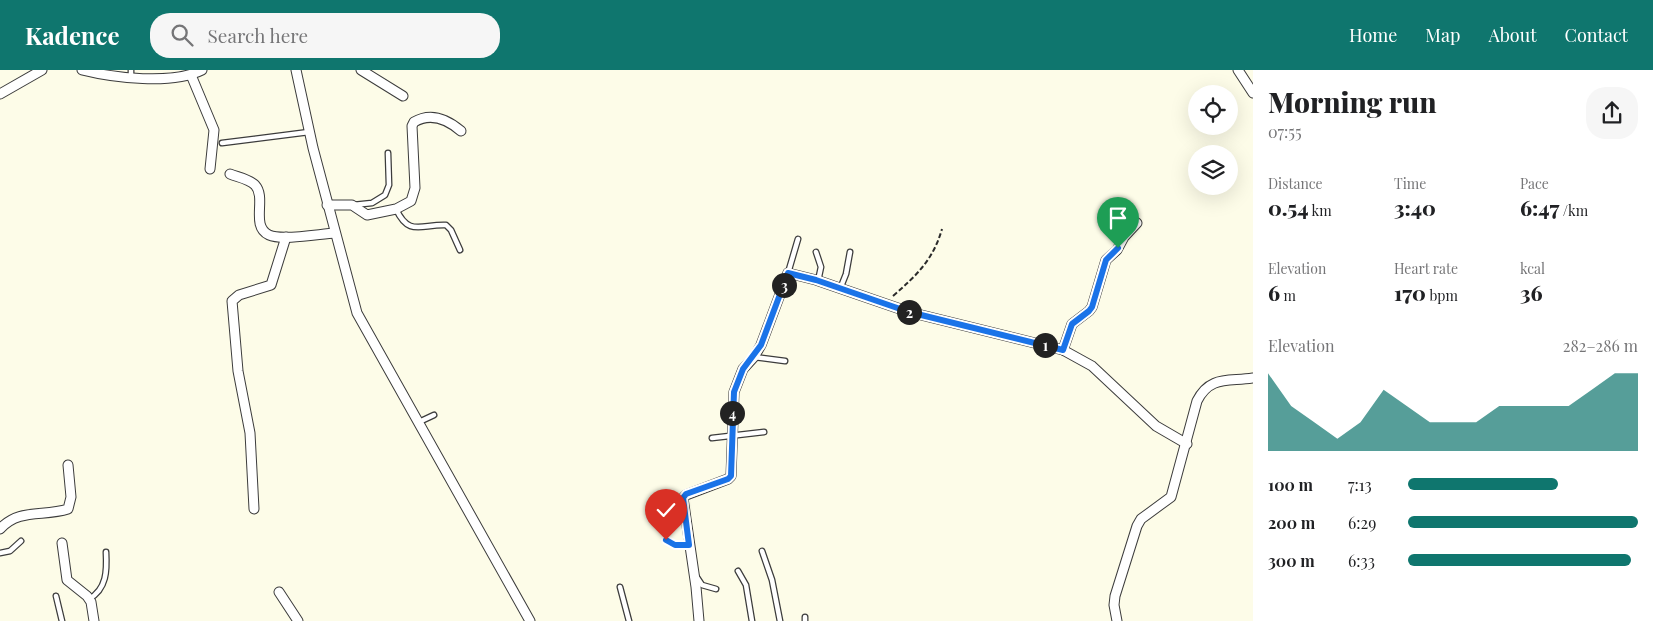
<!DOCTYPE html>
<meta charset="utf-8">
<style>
body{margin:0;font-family:"Playfair Display",serif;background:#f6f6f6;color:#202124;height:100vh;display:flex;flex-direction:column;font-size:19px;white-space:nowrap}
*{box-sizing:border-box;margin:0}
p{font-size:16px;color:#757577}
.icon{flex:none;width:28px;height:28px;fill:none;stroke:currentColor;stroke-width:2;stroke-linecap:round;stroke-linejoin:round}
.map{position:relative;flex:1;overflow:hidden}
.details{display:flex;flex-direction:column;background:#fff;width:400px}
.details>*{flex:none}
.fabs{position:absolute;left:1188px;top:15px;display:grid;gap:10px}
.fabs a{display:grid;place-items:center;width:50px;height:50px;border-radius:50%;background:#fff;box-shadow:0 5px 20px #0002;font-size:25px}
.pin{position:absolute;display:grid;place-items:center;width:42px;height:42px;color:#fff;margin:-51px -21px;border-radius:50% 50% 50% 0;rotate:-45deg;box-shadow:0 0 5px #0007}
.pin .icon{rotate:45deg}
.km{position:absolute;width:25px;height:25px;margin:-12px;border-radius:50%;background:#222;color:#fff;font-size:14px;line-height:25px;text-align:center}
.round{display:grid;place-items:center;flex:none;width:52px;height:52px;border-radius:20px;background:#f6f6f6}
.headline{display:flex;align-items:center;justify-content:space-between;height:85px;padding:0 15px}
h1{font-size:28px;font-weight:800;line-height:38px}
.metrics{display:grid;grid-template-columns:repeat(3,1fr);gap:8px;height:85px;padding:5px 15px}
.metrics div{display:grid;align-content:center}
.metrics b{font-size:21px;font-weight:800}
.metrics small{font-size:14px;font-weight:400}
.metrics p{font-size:14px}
.chart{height:140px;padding:10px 15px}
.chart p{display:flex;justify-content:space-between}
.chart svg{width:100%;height:90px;margin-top:5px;fill:#0f766e;opacity:.7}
ul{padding:0 15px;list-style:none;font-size:16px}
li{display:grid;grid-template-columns:80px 60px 1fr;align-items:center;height:38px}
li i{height:12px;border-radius:6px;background:#0f766e}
header{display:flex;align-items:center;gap:30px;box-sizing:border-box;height:70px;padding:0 25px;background:#0f766e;color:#fff}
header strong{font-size:24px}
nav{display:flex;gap:28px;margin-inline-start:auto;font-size:18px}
.search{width:350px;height:45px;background:#f6f6f6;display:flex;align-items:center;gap:12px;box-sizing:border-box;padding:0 18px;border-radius:20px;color:#757577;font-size:19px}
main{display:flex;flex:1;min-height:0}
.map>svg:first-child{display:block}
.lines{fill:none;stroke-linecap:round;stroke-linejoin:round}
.service-casing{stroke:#3c3c3c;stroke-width:7}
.minor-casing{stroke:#3c3c3c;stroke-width:11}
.path{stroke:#2b2b2b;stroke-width:2;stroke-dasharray:5 2.5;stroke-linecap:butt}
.service{stroke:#fff;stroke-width:4.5}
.minor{stroke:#fff;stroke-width:9}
.route-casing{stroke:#fff;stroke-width:10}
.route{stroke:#1a73e8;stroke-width:6}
</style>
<header>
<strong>Kadence</strong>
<div class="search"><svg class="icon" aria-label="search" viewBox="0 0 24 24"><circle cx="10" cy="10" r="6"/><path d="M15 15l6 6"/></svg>Search here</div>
<nav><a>Home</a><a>Map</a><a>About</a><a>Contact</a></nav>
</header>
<main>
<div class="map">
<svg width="1253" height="551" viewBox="0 0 1253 551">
<rect width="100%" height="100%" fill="#fdfce8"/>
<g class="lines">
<defs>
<g id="service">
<path d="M131,0V8"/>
<path d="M222,73L309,62"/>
<path d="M353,135L372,133L385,125L389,115L388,83"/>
<path d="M396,139C409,167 421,154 446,155L451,160L460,180"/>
<path d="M816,182L821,197L818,211"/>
<path d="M788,203L798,169"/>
<path d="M840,219L846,204L850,182"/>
<path d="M754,287L785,291"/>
<path d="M419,352L434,345"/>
<path d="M712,368L764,362"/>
<path d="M666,470L675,475H689"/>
<path d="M762,481L772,510L780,551"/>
<path d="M0,483L10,481L21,471"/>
<path d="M738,501L746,515L752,551"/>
<path d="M696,506L702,515L716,519"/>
<path d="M620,517L629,551"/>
<path d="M56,526L62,551"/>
<path d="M89,529C107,519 107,500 106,482"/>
<path d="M805,547V551"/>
</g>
<g id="minor">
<path d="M82,0C114,8 172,15 202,0"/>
<path d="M296,0L313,78L357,243L530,551"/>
<path d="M361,0L403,26"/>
<path d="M1238,0L1253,23"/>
<path d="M191,5L214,60L210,99"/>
<path d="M0,24L42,0"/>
<path d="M230,104C237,107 249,109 255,115C267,128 250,156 269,165C282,171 319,164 335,163"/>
<path d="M327,135H352L367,145L396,139L411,131L415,118L412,56L414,52C431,42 447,49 461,61"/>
<path d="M1063,280L1072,254L1089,241L1092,237L1106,190L1117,180L1124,167L1137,153"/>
<path d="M254,439L250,363L238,301L232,231L239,225L271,215L286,167"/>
<path d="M0,459C19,438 43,447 68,439L71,427L68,395"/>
<path d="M62,473L67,510L87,526L91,532L94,551"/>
<path d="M279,522L298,551"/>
<path d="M699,551L696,517L683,428L686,425L728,409L731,406L734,322L743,299L754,287L761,275L788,203L816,210L909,242L1063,280L1092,296L1156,356L1187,374"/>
<path d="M1117,551L1114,535L1115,526L1137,456L1141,449L1171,427L1197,331C1210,305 1229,312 1253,308"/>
</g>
</defs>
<use href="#service" class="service-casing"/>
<use href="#minor" class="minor-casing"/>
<path class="path" d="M893,226C917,205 933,190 942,159"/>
<use href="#service" class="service"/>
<use href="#minor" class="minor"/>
</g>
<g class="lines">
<defs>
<path id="route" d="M666,470L675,475H689L683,428L686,424L728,409L731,406L734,322L743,299L761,275L788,203L816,210L909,242L1063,280L1072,254L1089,241L1092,237L1106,190L1118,178"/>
</defs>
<use href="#route" class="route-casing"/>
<use href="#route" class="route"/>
</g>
</svg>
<div class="fabs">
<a><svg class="icon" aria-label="locate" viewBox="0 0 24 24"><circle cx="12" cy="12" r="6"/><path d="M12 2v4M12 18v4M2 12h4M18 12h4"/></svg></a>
<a><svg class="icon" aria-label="layers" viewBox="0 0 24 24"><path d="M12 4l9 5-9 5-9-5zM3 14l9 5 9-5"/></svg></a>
</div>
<div class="pin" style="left:1118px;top:178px;background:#1e9e55"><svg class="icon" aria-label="arrive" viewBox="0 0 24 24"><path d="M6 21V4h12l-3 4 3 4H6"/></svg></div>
<div class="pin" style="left:666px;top:470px;background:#d93025"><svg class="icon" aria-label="check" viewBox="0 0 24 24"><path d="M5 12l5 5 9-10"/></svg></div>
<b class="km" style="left:1045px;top:275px">1</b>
<b class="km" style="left:909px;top:242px">2</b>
<b class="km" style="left:784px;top:215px">3</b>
<b class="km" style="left:732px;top:343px">4</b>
</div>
<section class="details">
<div class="headline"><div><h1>Morning run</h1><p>07:55</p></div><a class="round"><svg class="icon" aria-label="share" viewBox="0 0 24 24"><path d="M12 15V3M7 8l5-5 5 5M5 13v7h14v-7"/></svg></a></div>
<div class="metrics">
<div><p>Distance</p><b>0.54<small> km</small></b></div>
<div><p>Time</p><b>3:40</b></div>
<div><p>Pace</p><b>6:47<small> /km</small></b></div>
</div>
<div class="metrics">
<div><p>Elevation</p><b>6<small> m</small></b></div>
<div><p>Heart rate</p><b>170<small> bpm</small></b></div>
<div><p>kcal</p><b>36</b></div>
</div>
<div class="chart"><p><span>Elevation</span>282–286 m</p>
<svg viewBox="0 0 160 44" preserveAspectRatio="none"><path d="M0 44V6L10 22L20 30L30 38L40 30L50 14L60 22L70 30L80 30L90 30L100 22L110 22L120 22L130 22L140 14L150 6L160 6V44z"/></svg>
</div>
<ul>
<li><b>100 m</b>7:13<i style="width:65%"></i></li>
<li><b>200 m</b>6:29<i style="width:100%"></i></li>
<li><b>300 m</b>6:33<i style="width:97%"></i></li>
</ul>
</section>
</main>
